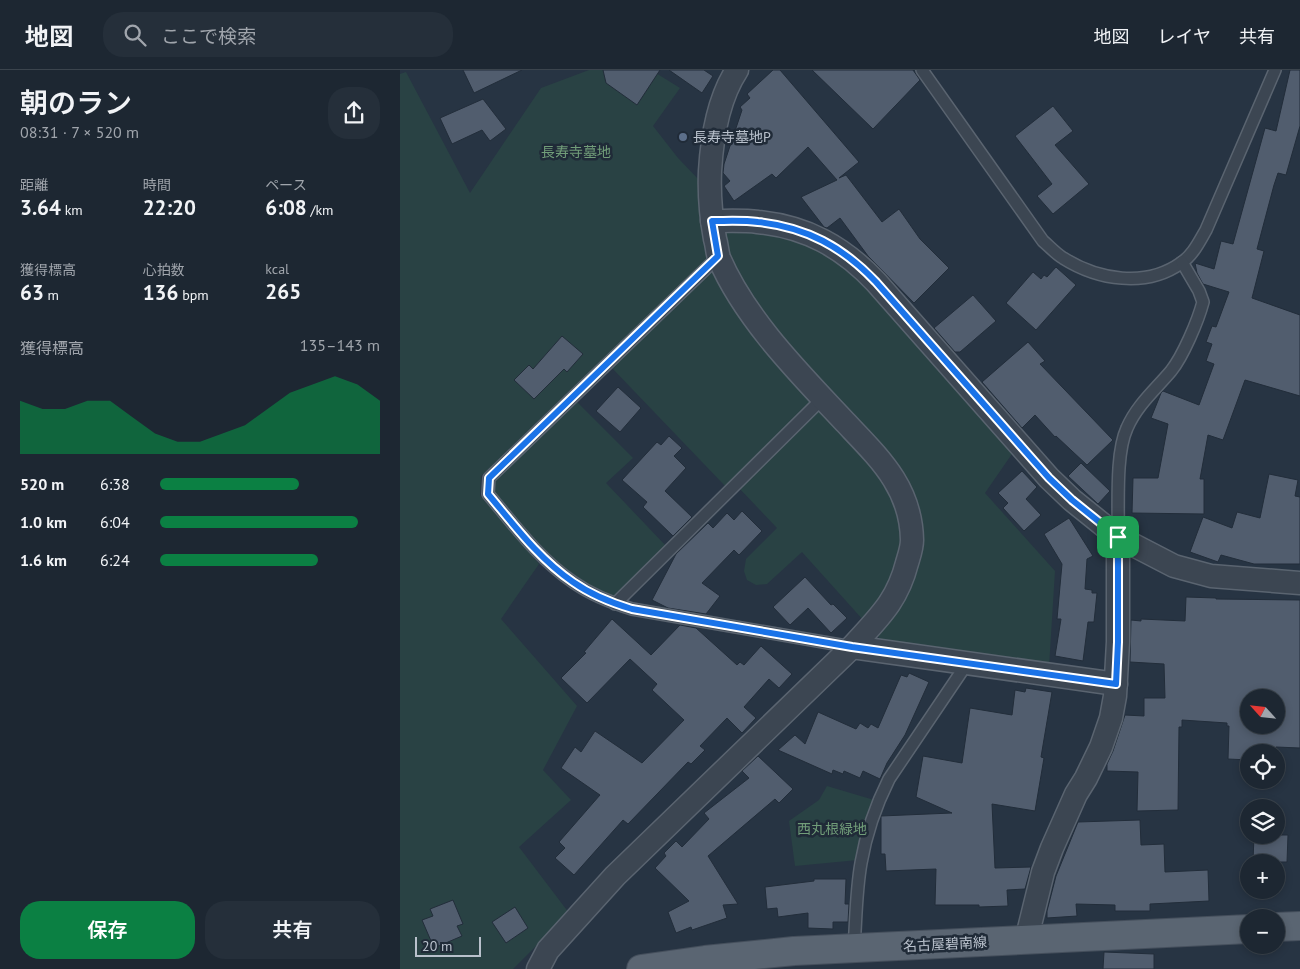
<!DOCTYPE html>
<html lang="ja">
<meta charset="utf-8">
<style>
body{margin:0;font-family:"PT Sans","Noto Sans JP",sans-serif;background:#252f3a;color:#f1f3f6;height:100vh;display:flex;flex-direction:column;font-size:19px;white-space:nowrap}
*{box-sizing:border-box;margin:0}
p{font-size:16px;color:#a0a5ac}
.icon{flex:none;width:28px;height:28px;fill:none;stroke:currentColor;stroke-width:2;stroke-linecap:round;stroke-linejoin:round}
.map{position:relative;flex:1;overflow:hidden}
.sheet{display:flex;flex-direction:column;background:#1d2732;width:400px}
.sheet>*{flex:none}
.needle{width:32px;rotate:297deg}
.buttons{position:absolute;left:840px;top:619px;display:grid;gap:10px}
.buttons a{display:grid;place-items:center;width:45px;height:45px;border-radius:50%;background:#1d2732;box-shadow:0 2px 8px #0003,0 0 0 1px #3b444d;font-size:25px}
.scale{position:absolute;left:15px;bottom:12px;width:66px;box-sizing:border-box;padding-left:5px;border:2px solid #b9c1cc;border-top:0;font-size:14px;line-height:18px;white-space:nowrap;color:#b9c1cc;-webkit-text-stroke:4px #202b38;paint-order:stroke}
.pin{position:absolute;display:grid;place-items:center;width:42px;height:42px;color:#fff;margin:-21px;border-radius:10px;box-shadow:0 2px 8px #0006}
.round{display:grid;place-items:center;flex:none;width:52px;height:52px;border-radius:20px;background:#252f3a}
.overview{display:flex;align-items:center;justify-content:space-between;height:85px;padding:0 20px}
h1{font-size:28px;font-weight:600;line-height:38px}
.metrics{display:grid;grid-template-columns:repeat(3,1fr);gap:8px;height:85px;padding:5px 20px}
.metrics div{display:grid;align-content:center}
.metrics b{font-size:21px;font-weight:600}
.metrics small{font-size:14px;font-weight:400}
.metrics p{font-size:14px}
.chart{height:140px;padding:10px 20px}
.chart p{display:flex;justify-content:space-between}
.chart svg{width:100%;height:90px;margin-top:5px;fill:#0b8043;opacity:.7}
.cta{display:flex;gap:10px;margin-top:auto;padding:10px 20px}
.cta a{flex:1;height:58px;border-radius:20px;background:#0b8043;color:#fff;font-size:20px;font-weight:600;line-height:58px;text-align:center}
.cta a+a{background:#252f3a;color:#f1f3f6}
ul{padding:0 20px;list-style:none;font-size:16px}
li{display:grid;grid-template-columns:80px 60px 1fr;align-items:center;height:38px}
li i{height:12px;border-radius:6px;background:#0b8043}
header{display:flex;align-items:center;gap:30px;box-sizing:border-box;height:70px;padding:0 25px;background:#1d2732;border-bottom:1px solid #3b444d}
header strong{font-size:24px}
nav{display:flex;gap:28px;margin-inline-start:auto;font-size:18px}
.search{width:350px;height:45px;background:#252f3a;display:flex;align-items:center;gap:12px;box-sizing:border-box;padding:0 18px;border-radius:20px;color:#a0a5ac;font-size:19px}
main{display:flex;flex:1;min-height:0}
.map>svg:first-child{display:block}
.green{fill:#294244}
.building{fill:#515d6e;stroke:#222d3a;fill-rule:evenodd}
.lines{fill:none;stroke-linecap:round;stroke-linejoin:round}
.lane-casing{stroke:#5a6470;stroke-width:14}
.street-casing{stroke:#5a6470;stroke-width:25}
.primary-casing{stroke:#454f5c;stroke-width:30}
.lane{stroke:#3c4652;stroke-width:11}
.street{stroke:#3c4652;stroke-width:22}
.primary{stroke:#5a6572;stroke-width:28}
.route-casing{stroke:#fff;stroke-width:10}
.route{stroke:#1a73e8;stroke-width:6}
.service-dot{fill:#5c6f8a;stroke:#202b38;stroke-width:2}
.labels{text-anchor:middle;stroke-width:5;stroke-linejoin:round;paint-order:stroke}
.poi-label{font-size:14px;fill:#b9c1cc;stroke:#202b38;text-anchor:start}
.park-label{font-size:14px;fill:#719d79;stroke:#202b38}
.street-label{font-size:14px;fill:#b9c1cc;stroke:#202b38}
</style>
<header>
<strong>地図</strong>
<div class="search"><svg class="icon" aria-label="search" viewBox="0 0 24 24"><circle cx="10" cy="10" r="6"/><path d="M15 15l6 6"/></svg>ここで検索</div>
<nav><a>地図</a><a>レイヤ</a><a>共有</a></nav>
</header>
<main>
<section class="sheet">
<div class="overview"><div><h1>朝のラン</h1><p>08:31 · 7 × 520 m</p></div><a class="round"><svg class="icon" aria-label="share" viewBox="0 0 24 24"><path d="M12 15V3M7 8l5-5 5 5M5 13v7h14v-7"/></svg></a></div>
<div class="metrics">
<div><p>距離</p><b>3.64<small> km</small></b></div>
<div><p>時間</p><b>22:20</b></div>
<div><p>ペース</p><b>6:08<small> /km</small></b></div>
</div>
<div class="metrics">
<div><p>獲得標高</p><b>63<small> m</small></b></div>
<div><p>心拍数</p><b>136<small> bpm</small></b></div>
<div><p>kcal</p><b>265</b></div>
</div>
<div class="chart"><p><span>獲得標高</span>135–143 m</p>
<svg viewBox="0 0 160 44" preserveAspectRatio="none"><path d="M0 44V18L10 22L20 22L30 18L40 18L50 26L60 34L70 38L80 38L90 34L100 30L110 22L120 14L130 10L140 6L150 10L160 18V44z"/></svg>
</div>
<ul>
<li><b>520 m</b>6:38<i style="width:63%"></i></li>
<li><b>1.0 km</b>6:04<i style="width:90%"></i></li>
<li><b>1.6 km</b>6:24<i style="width:72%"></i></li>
</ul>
<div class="cta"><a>保存</a><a>共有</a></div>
</section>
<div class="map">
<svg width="900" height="899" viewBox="0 0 900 899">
<rect width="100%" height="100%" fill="#273443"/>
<g class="green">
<path d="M189,0H251L280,18L253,56L278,88L300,111L311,185L81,406L80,425L139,494L101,549L177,636L143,700L171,730L119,777L169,843L113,899H0V4L6,2L70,123L141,18Z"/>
<path d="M330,157L386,162L453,197L614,381L585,423L655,501L649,597L481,573L477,563L507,524L515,507L521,467L385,273L341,214L322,166Z"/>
<path d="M309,201H318L414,330L326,417L211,297Z"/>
<path d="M176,331L233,388L206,413L266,476L212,528C198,521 184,514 171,505C143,484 117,449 94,422V411Z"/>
<path d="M420,338L481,403L494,430L502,458L501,478L495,504L483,529L464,551L402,482L367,514L356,515L347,510L344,501L346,489L377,458L339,418Z"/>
<path d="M427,716L474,730L458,790L395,796L389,751L419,730Z"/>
</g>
<g class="building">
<path d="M63,0H122L74,23Z"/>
<path d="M203,0H260L237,35L206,13Z"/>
<path d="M269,0H304L313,6L302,23Z"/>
<path d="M373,0H380L459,92L439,108L446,105L482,152L499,139L520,169L549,198L514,233L468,186L440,148L427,158L424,157L401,127L437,110L408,77L376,108L372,104L334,131L324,116L330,111L323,103L324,94L342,40L340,37L350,28L347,24Z"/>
<path d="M412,0H513L520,10L473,59Z"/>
<path d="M890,0H900V56L886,105L878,103L874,115L857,179L864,181L852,228L900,245V326L845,310L823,370L808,365L800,409H804V444L732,443L733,408H758L768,354L751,348L761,323L763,321L799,335L814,294L806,291L812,274L806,272L812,256L816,257L829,222L803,214L797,203L795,193L814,199L821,171L833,174L865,58L876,61Z"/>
<path d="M83,29L106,59L90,71L82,60L52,74L40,48Z"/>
<path d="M653,36L673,61L655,75L689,114L653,144L637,126L652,114L615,66Z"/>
<path d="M656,197L676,215L636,260L606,233L633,202L641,209L644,205L647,207Z"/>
<path d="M573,225L596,251L560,282H555L534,258Z"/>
<path d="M162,266L183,284L167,302L164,299L134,329L114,310L129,295L133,299Z"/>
<path d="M628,272L645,291L640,294L713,370L687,395L656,366L655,367L635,345L622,358L582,312Z"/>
<path d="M218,317L241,338L220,362L196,341Z"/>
<path d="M269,366L282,378L274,386L286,398L265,421L292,447L273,466L243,437L247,432L222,410L257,372L261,375Z"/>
<path d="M681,393L710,421L698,434L668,406Z"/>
<path d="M622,401L637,417L626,429L641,445L624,461L603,438L608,433L598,423Z"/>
<path d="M869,404L898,410L895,426L900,427V494H854L821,485L818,492L790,482L803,447L832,458L837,442L860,448Z"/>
<path d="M342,441L362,461L339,485L334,480L302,513L320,526L306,544L268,538L252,530L276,484L308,453L313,458L327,443L334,450Z"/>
<path d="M669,448L693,486L687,489L685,519L692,520V523H697L694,552H688L683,591L655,586L661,549H657L662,494L644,464Z"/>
<path d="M405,507L431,535L433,534L447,548L431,563L408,538L390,555L373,537Z"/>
<path d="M786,527L816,528V529L900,530V678L876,677V682H849V690L828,689L829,656H827V653L782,650V657H779L778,740L737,741L738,702L707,701V694L713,681L725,645L744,646V628H765L764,594L730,592L731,550L741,551V549L785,551ZM849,628H876V655H849Z"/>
<path d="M212,549L251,585L280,555L296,558L337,595L340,592L344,595L361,576L392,604L379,618L369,609L344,637L356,648L342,663L327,648L300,676L305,680L291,694L288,692L228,754L223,750L174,805L155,788L165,778L159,772L200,725L161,698L175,677L181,682L195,661L242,693L284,650L252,620L257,614L230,589L187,633L161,608L186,583L184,582Z"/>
<path d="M509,603L529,612L505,665L487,693L480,709L463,701L460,708L444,701L443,704L433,700L432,704L378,680L395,665L405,674L418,642L456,659L460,653L468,658L471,654L478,658L501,605L507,607Z"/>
<path d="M626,618L652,622L641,687L644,688L635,741L592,734L595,798L631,797L625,819L607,820L608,836L579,837V835H535L536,799L486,801L485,784H481V746L552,743L516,727L523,686L562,693L570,638L612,645L615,620L625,622Z"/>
<path d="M358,686L393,719L379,733L375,729L308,786L338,834L323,835L327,848L292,860L291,857L276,863L268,842L289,831L255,798L266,786L264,783L276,771L282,777L309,749L304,743L349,708L342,701Z"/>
<path d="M740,750L741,775L764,774L765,802L808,800L809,831L750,834V841H715V835L676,834L677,846L647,848V841L656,806L678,752Z"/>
<path d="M854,765H888L887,792H853Z"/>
<path d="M414,809H446L445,834H449L448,852H433V859L408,858V843L378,847L377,838L367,839L365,817L414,811Z"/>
<path d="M53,830L63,854L57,856L62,866L34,878L22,850L33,846L30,839Z"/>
<path d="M115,837L128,858L106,873L92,852Z"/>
<path d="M704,882L754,884V899H703Z"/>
</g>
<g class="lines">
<defs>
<g id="lane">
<path d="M522,0L643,171C649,176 656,184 663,188C698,210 746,218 781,193C793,185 799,172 806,160L875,0"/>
<path d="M319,186L89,408L88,424C114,455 139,489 173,512C190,524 212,533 232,539L452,577"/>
<path d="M718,467C719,437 715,384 727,358C737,335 755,320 771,301C783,286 798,251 803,232L799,221L782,192"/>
<path d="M215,534L423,328"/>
<path d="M454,878C456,850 456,821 461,793C466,764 476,735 489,709L568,592"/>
</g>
<g id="street">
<path d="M312,151C327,151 343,150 358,152C407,157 443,177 476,212L649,408L672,430L718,467L774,496L811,506L900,513"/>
<path d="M452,577L716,614"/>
<path d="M626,871L643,802L652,778L676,724L686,708L701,677L711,648L715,626L718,572V467"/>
<path d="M138,899L148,880L215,806L452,577C478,548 497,532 507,493C509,486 512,478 512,470C511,417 479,388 445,352C400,304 345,249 319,188C317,182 317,175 315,169C311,147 309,124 310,101C312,67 318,29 337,0"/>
</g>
<g id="primary">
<path d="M876,857L900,856"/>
<path d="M241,899L305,890L394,881L849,859"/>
</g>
</defs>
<use href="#lane" class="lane-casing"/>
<use href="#street" class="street-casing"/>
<use href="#primary" class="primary-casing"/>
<use href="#lane" class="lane"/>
<use href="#street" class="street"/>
<use href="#primary" class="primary"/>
</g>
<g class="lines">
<defs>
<path id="route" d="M312,151C327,151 343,150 358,152C406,157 443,177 476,212L649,408L672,430L718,467V572L716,614L452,577L232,539C212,533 190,524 173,512C139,489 114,455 88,424L89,408L318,186Z"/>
</defs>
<use href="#route" class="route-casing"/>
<use href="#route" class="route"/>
</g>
<circle class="service-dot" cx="283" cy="67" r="5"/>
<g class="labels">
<g class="poi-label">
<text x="293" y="72">長寿寺墓地P</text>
</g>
<g class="park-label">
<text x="176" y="87">長寿寺墓地</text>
<text x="432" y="764">西丸根緑地</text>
</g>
<g class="street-label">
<text transform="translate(545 874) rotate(-3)" y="5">名古屋碧南線</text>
</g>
</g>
</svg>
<div class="buttons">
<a><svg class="needle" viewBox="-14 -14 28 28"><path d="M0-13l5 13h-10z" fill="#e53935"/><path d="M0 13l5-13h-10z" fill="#a0a5ac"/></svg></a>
<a><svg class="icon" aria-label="locate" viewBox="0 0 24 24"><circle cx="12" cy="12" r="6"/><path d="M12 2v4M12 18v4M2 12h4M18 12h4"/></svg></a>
<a><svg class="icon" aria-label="layers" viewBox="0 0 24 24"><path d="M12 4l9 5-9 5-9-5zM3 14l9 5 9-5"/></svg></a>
<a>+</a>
<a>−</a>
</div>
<div class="scale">20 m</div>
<div class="pin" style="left:718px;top:467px;background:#1e9e55"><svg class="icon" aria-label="arrive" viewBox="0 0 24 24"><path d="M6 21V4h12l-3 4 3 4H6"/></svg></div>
</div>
</main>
